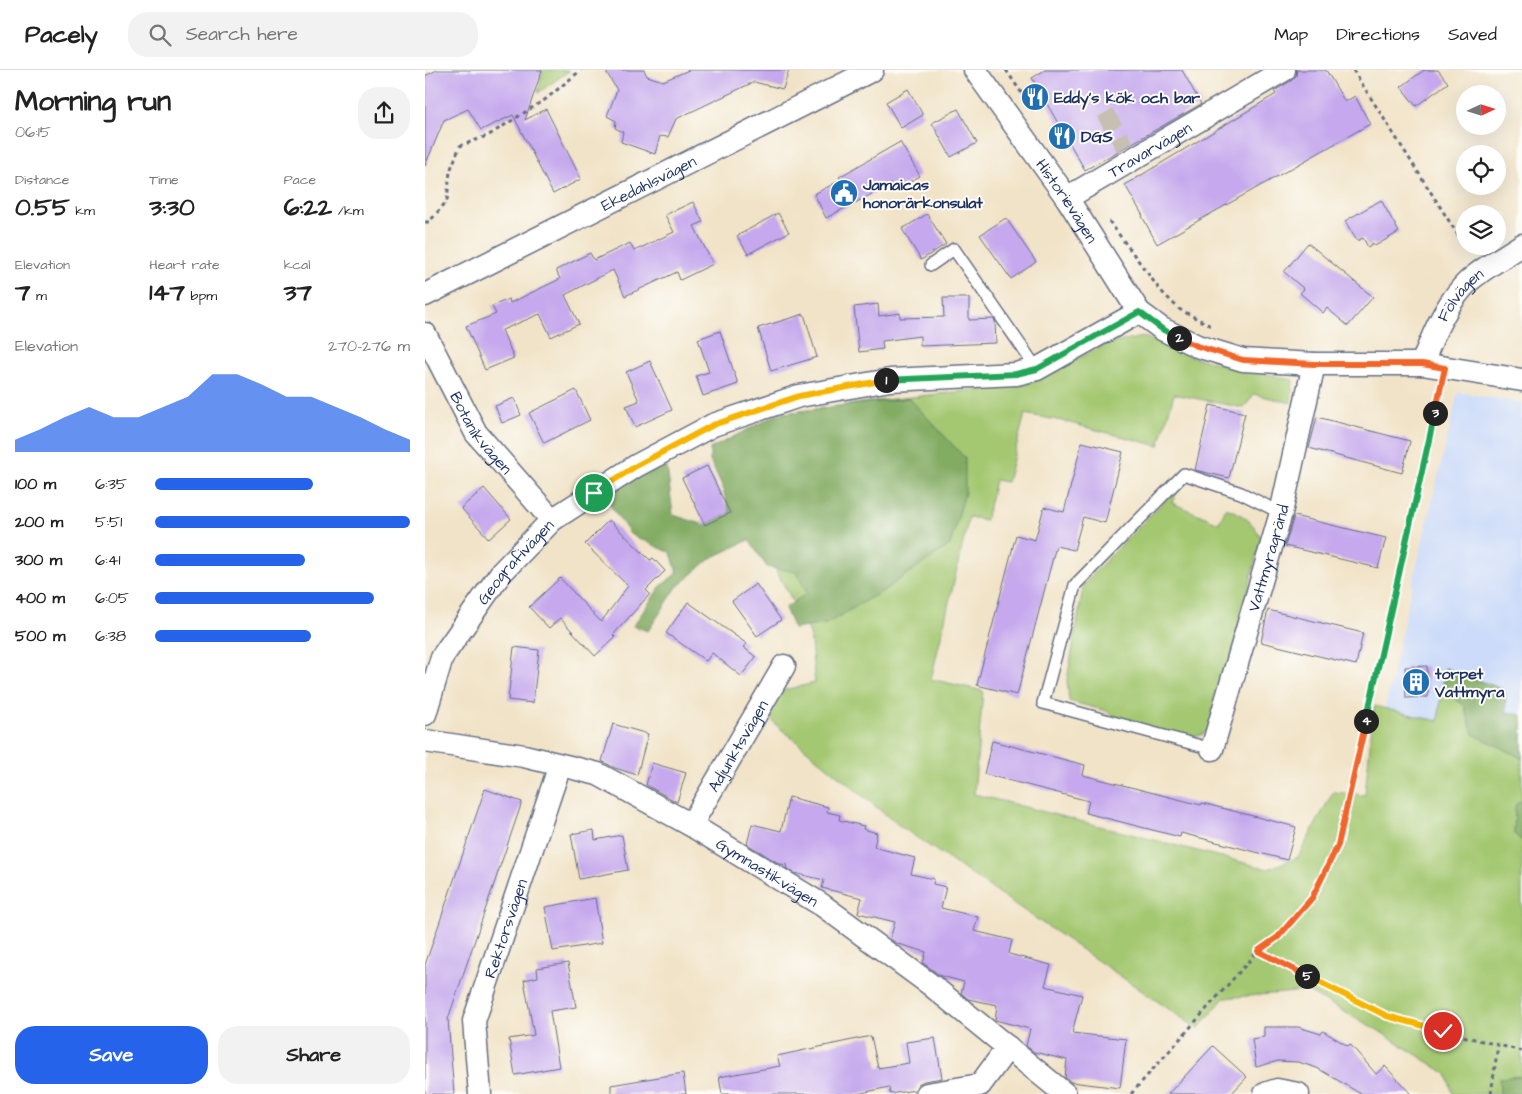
<!DOCTYPE html>
<meta charset="utf-8">
<style>
body{margin:0;font-family:"Architects Daughter",sans-serif;background:#f2f2f2;color:#222;height:100vh;display:flex;flex-direction:column;font-size:19px;white-space:nowrap}
*{box-sizing:border-box;margin:0}
p{font-size:16px;color:#767676}
.icon{flex:none;width:28px;height:28px;fill:none;stroke:currentColor;stroke-width:2;stroke-linecap:round;stroke-linejoin:round}
.map{position:relative;flex:1;overflow:hidden}
.panel{display:flex;flex-direction:column;background:#fff;width:425px}
.panel>*{flex:none}
.needle{width:32px;rotate:86deg}
.buttons{position:absolute;left:1031px;top:15px;display:grid;gap:10px}
.buttons a{display:grid;place-items:center;width:50px;height:50px;border-radius:50%;background:#fff;box-shadow:0 5px 20px #0002;font-size:25px}
.pin{position:absolute;display:grid;place-items:center;width:42px;height:42px;color:#fff;margin:-21px;border:2px solid #fff;border-radius:50%;box-shadow:0 1px 5px #0007}
.km{position:absolute;width:25px;height:25px;margin:-12px;border-radius:50%;background:#222;color:#fff;font-size:14px;line-height:25px;text-align:center}
.round{display:grid;place-items:center;flex:none;width:52px;height:52px;border-radius:20px;background:#f2f2f2}
.summary{display:flex;align-items:center;justify-content:space-between;height:85px;padding:0 15px}
h1{font-size:28px;font-weight:800;line-height:38px}
.figures{display:grid;grid-template-columns:repeat(3,1fr);gap:8px;height:85px;padding:5px 15px}
.figures div{display:grid;align-content:center}
.figures b{font-size:25px;font-weight:800}
.figures small{font-size:14px;font-weight:400}
.figures p{font-size:14px}
.chart{height:140px;padding:10px 15px}
.chart p{display:flex;justify-content:space-between}
.chart svg{width:100%;height:90px;margin-top:5px;fill:#2563eb;opacity:.7}
.button{display:flex;gap:10px;margin-top:auto;padding:10px 15px}
.button a{flex:1;height:58px;border-radius:20px;background:#2563eb;color:#fff;font-size:20px;font-weight:800;line-height:58px;text-align:center}
.button a+a{background:#f2f2f2;color:#222}
ul{padding:0 15px;list-style:none;font-size:16px}
li{display:grid;grid-template-columns:80px 60px 1fr;align-items:center;height:38px}
li i{height:12px;border-radius:6px;background:#2563eb}
header{display:flex;align-items:center;gap:30px;box-sizing:border-box;height:70px;padding:0 25px;background:#fff;border-bottom:1px solid #e0e0e0}
header strong{font-size:24px}
nav{display:flex;gap:28px;margin-inline-start:auto;font-size:18px}
.search{width:350px;height:45px;background:#f2f2f2;display:flex;align-items:center;gap:12px;box-sizing:border-box;padding:0 18px;border-radius:20px;color:#767676;font-size:19px}
main{display:flex;flex:1;min-height:0}
.map>svg:first-child{display:block}
.built{fill:#ccdbf9}
.green{fill:#a4c871;stroke:#607c68}
.forest{fill:#83ac63;stroke:#4f6e60}
.building{fill:#c5a8ed}
.lines{fill:none;stroke-linecap:round;stroke-linejoin:round}
.pedestrian-tunnel{stroke:#c6bfb2;stroke-width:18;stroke-dasharray:18 9;stroke-linecap:butt}
.service-casing{stroke:#666e83;stroke-width:14}
.minor-casing{stroke:#666e83;stroke-width:25}
.path{stroke:#666e83;stroke-width:3;stroke-dasharray:4 4;stroke-linecap:butt}
.service{stroke:#fff;stroke-width:11}
.minor{stroke:#fff;stroke-width:22}
.split-1-casing{stroke:#fff;stroke-width:10}
.split-2-casing{stroke:#fff;stroke-width:10}
.split-3-casing{stroke:#fff;stroke-width:10}
.split-4-casing{stroke:#fff;stroke-width:10}
.split-5-casing{stroke:#fff;stroke-width:10}
.split-6-casing{stroke:#fff;stroke-width:10}
.split-1{stroke:#f5b400;stroke-width:6}
.split-2{stroke:#22a559;stroke-width:6}
.split-3{stroke:#f0652b;stroke-width:6}
.split-4{stroke:#22a559;stroke-width:6}
.split-5{stroke:#f0652b;stroke-width:6}
.split-6{stroke:#f5b400;stroke-width:6}
.labels{text-anchor:middle;stroke-width:4;stroke-linejoin:round;paint-order:stroke}
.poi-label{font-size:16px;font-weight:bold;fill:#1b2f5e;stroke:#fdfcf7;text-anchor:start}
.street-label{font-size:16px;fill:#1b2f5e;stroke:#fdfcf7}
</style>
<header>
<strong>Pacely</strong>
<div class="search"><svg class="icon" aria-label="search" viewBox="0 0 24 24"><circle cx="10" cy="10" r="6"/><path d="M15 15l6 6"/></svg>Search here</div>
<nav><a>Map</a><a>Directions</a><a>Saved</a></nav>
</header>
<main>
<section class="panel">
<div class="summary"><div><h1>Morning run</h1><p>06:15</p></div><a class="round"><svg class="icon" aria-label="share" viewBox="0 0 24 24"><path d="M12 15V3M7 8l5-5 5 5M5 13v7h14v-7"/></svg></a></div>
<div class="figures">
<div><p>Distance</p><b>0.55<small> km</small></b></div>
<div><p>Time</p><b>3:30</b></div>
<div><p>Pace</p><b>6:22<small> /km</small></b></div>
</div>
<div class="figures">
<div><p>Elevation</p><b>7<small> m</small></b></div>
<div><p>Heart rate</p><b>147<small> bpm</small></b></div>
<div><p>kcal</p><b>37</b></div>
</div>
<div class="chart"><p><span>Elevation</span>270–276 m</p>
<svg viewBox="0 0 160 44" preserveAspectRatio="none"><path d="M0 44V38L10 33L20 27L30 22L40 27L50 27L60 22L70 17L80 6L90 6L100 11L110 17L120 17L130 22L140 27L150 33L160 38V44z"/></svg>
</div>
<ul>
<li><b>100 m</b>6:35<i style="width:62%"></i></li>
<li><b>200 m</b>5:51<i style="width:100%"></i></li>
<li><b>300 m</b>6:41<i style="width:59%"></i></li>
<li><b>400 m</b>6:05<i style="width:86%"></i></li>
<li><b>500 m</b>6:38<i style="width:61%"></i></li>
</ul>
<div class="button"><a>Save</a><a>Share</a></div>
</section>
<div class="map">
<svg width="1097" height="1024" viewBox="0 0 1097 1024">
<rect width="100%" height="100%" fill="#fdfcf7"/>
<filter id="ink" filterUnits="userSpaceOnUse"><feTurbulence type="fractalNoise" baseFrequency=".02" numOctaves="2"/><feDisplacementMap in="SourceGraphic" scale="10" xChannelSelector="R" yChannelSelector="G"/><feConvolveMatrix kernelMatrix="1 2 1 2 8 2 1 2 1" color-interpolation-filters="sRGB"/></filter>
<filter id="wash" filterUnits="userSpaceOnUse"><feTurbulence type="fractalNoise" baseFrequency=".0096" numOctaves="4" result="noise"/><feDisplacementMap in="SourceGraphic" scale="20" xChannelSelector="R" yChannelSelector="G"/><feGaussianBlur stdDeviation="1.12" result="paint"/><feColorMatrix in="noise" values="0 0 0 0 0 0 0 0 0 0 0 0 0 0 0 0 0 1.4 0 .05"/><feComposite in="paint" operator="in"/></filter>
<g filter="url(#wash)">
<rect width="100%" height="100%" fill="#f1e3c7"/>
<path class="built" d="M1033,322L1097,333V711L935,750L989,507Z"/>
<g class="green">
<path d="M118,0H145L113,23Z"/>
<path d="M719,267L770,288L868,310L866,333L829,324L819,338L749,324L734,376L637,351L600,344L582,412L570,410L561,450L544,447L506,609L558,621L549,724L843,799L873,787L908,722L940,725L949,636L1013,651L1020,598L1080,620L1067,645L1097,652V1024H1028L1022,1004L951,959L881,921L799,928L773,959L472,754L350,654L342,643L355,621L390,613L385,563L285,379L353,344L443,332L602,314L682,274Z"/>
<path d="M753,417L747,433L794,453L801,438C818,444 828,452 836,468L792,645L785,659L776,665L762,669L687,646L682,641L644,631L642,610L659,513Z"/>
</g>
<g class="forest">
<path d="M484,328L540,388V423L525,475L458,521L401,554L369,559L360,538L382,523L371,502L342,497L324,470L286,488L252,517L223,561L208,556L235,517L252,503L246,483L205,464L181,429L210,406L242,397L248,445L280,455L305,443L296,413L285,391V379L353,344Z"/>
<path d="M1020,598L1080,620L1081,642L1097,645V689L1089,684L1048,664L1039,635L1017,620Z"/>
<path d="M1097,730V771L1089,764L1090,736Z"/>
<path d="M1097,1006V1024H1075L1074,1008Z"/>
</g>
<g id="blocks">
<g class="building">
<path d="M12,0H117L100,50L121,39L156,109L128,124L88,45L56,60L43,39L19,50L0,96V6Z"/>
<path d="M180,0H219L222,6L238,11L264,0H364L358,19L329,12L251,49L243,67L235,66L230,84L196,72L198,62L190,58L191,51L182,46L192,20Z"/>
<path d="M620,0H757L776,34L660,100L607,8Z"/>
<path d="M872,0H901L920,32L930,26L945,54L732,174L717,146H718L700,115L851,24L849,21L866,11L871,6Z"/>
<path d="M999,0H1013L1023,13L991,36L976,17Z"/>
<path d="M483,19L498,45L476,58L461,32Z"/>
<path d="M533,39L552,73L526,87L507,53Z"/>
<path d="M475,72L495,106L470,120L466,114L401,148L389,124L416,110L414,107Z"/>
<path d="M956,130L974,162L950,176L948,173L943,177L938,168L932,171L920,151Z"/>
<path d="M268,132L278,152L269,156L288,194L255,210L252,202L200,226L188,200L140,225L154,254L126,267L115,244L77,260L89,288L60,300L41,256L71,244L67,236L84,229L85,233L135,209L131,200L165,183L169,190L205,173L209,181L249,162L240,145Z"/>
<path d="M353,143L364,162L323,184L312,166Z"/>
<path d="M502,144L521,174L496,190L477,159Z"/>
<path d="M581,148L611,192L586,209L555,165Z"/>
<path d="M883,173L948,227L923,256L902,238L898,243L875,223L879,219L859,202Z"/>
<path d="M518,228H544V250L568,249L570,251L571,273L495,276V266L457,271L458,279L434,282L429,237L453,234L454,246L475,243V248L519,247Z"/>
<path d="M379,244L392,287L346,301L333,258Z"/>
<path d="M295,261L313,314L278,326L271,306L284,302L273,269Z"/>
<path d="M225,291L247,340L210,357L201,336L214,331L201,302Z"/>
<path d="M151,320L165,350L119,373L104,343Z"/>
<path d="M89,328L96,345L77,353L70,336Z"/>
<path d="M785,335L820,343L804,408L770,400Z"/>
<path d="M892,347L985,371L977,403L884,378Z"/>
<path d="M657,372L698,382L680,453L658,447L649,480L631,476L592,625L552,615L591,465L610,470L619,437L639,442Z"/>
<path d="M282,396L305,443L280,455L257,408Z"/>
<path d="M59,418L86,449L64,469L36,438Z"/>
<path d="M869,446L961,468L953,498L860,476Z"/>
<path d="M184,450L225,490L228,488L240,501L221,520L225,524L188,565L190,567L170,586L135,548L124,558L104,537L135,508L176,552L203,516L160,474Z"/>
<path d="M331,514L356,550L332,566L307,531Z"/>
<path d="M263,532L322,574L318,577L331,587L316,606L287,583L281,591L241,563Z"/>
<path d="M843,540L938,563L931,595L836,572Z"/>
<path d="M89,577L114,580L108,633L83,630Z"/>
<path d="M1002,596L1003,627L981,628L980,597Z"/>
<path d="M188,654L223,664L212,705L190,698L177,691Z"/>
<path d="M567,671L660,695L658,705L776,735L777,733L871,757L862,790L756,763L755,767L661,743L664,731L559,704Z"/>
<path d="M227,693L261,703L252,732L221,715Z"/>
<path d="M60,719L97,732L23,949L29,1024H0V895Z"/>
<path d="M364,727L403,737L402,742L415,745L414,750L439,756L438,759L452,763L449,777L490,788L486,804L509,809L508,814L521,817L516,838L553,847L549,861L587,870L584,884L626,895L620,916L657,925L647,963L701,969L695,1018L646,1012L640,1007L642,990L609,982L601,976L605,959L570,950L572,935L543,929L536,923L539,912L516,906L498,893L501,882L473,874L465,869L470,852L433,843L437,828L397,818L399,810L369,803L361,798L362,795L355,794L322,774L327,754L356,761Z"/>
<path d="M169,760L170,770L197,765L203,800L154,809L146,764Z"/>
<path d="M170,828L177,873L128,881L120,837Z"/>
<path d="M143,893L151,937L125,941L134,997L90,1005L84,969L109,965L99,910L113,907L112,898Z"/>
<path d="M839,957H873L896,964L898,961L923,976L925,974L951,1004L960,996L986,1024H936L892,998L873,992L853,991L831,997L827,969L839,967Z"/>
<path d="M446,966L453,998L484,993L481,972L510,968L517,1008L499,1011L493,1014L490,1020L465,1024L464,1017L432,1024H297L294,1007L355,996L352,986Z"/>
<path d="M788,976L822,1007L806,1024H743Z"/>
<path d="M258,1003L261,1024H186V1015Z"/>
</g>
</g>
</g>
<g filter="url(#ink)">
<use href="#blocks" fill-opacity="0" stroke="#666e83" stroke-width="1"/>
<g class="lines">
<path class="pedestrian-tunnel" d="M680,43L700,77"/>
<defs>
<g id="service">
<path d="M506,195L529,179L612,299"/>
<path d="M787,679L618,633L650,515L759,404L816,423L856,443"/>
</g>
<g id="minor">
<path id="s1" d="M550,0L642,128L714,242L737,259L772,276L818,290L889,294H997L1097,310"/>
<path id="s2" d="M642,128L859,0"/>
<path id="s3" d="M0,225L447,0"/>
<path id="s4" d="M0,264L51,363L127,450"/>
<path id="s5" d="M997,294C1007,267 1018,240 1037,218C1050,202 1079,187 1097,175"/>
<path id="s6" d="M0,644L17,587L76,503L127,450L211,396L288,355L374,326L465,310L591,304L612,299L714,242"/>
<path id="s7" d="M0,671L99,686L173,704L266,755L397,835L506,915L640,1024"/>
<path id="s8" d="M787,679L856,443L889,294"/>
<path id="s9" d="M266,755L359,596"/>
<path id="s10" d="M55,1024L49,951L135,695"/>
<path d="M502,1024L555,1015L583,977"/>
<path d="M840,1024L852,1020L873,1024"/>
</g>
</defs>
<use href="#service" class="service-casing"/>
<use href="#minor" class="minor-casing"/>
<g class="path">
<path d="M581,0L608,40"/>
<path d="M928,0L1040,176"/>
<path d="M684,151L735,220L754,239L786,256"/>
<path d="M0,152H4L22,131L25,101L35,76L64,65L121,29L156,0"/>
<path d="M833,881L962,947L1097,981"/>
<path d="M706,1024L833,881L853,867L887,828L913,775L1016,318"/>
<path d="M1066,1024L1073,975"/>
</g>
<use href="#service" class="service"/>
<use href="#minor" class="minor"/>
</g>
</g>
<g class="lines" filter="url(#ink)">
<defs>
<path id="split-1" d="M169,423L211,396L288,355L374,326L461,310"/>
<path id="split-2" d="M461,310L591,304L612,299L714,242L737,259L754,268"/>
<path id="split-3" d="M754,268L772,276L818,290L889,294H997L1020,298L1010,343"/>
<path id="split-4" d="M941,651L1010,343"/>
<path id="split-5" d="M882,906L833,881L853,867L887,828L913,775L941,651"/>
<path id="split-6" d="M882,906L962,946L1018,961"/>
</defs>
<use href="#split-1" class="split-1-casing"/>
<use href="#split-2" class="split-2-casing"/>
<use href="#split-3" class="split-3-casing"/>
<use href="#split-4" class="split-4-casing"/>
<use href="#split-5" class="split-5-casing"/>
<use href="#split-6" class="split-6-casing"/>
<use href="#split-1" class="split-1"/>
<use href="#split-2" class="split-2"/>
<use href="#split-3" class="split-3"/>
<use href="#split-4" class="split-4"/>
<use href="#split-5" class="split-5"/>
<use href="#split-6" class="split-6"/>
</g>
<defs>
<symbol id="restaurant-disc" viewBox="-11 -11 22 22"><circle r="9.5" fill="#1f6fb2" stroke="#fdfcf7"/><path d="M-5-6h1v4h1v-4h1v4h1v-4h1v5L-1.5 .5V6h-2V.5L-5-1ZM5-6V6H3V1.5H1.5Q1.5-4 5-6Z" fill="#fff"/></symbol>
<symbol id="civic-disc" viewBox="-11 -11 22 22"><circle r="9.5" fill="#1f6fb2" stroke="#fdfcf7"/><path d="M-.6-6.5H3V-4.5H.6V-3L4-1V1h2V6H-6V1h2V-1L-.6-3ZM-1.2 2.5V6h2.4V2.5Z" fill="#fff"/></symbol>
<symbol id="building-disc" viewBox="-11 -11 22 22"><circle r="9.5" fill="#1f6fb2" stroke="#fdfcf7"/><path d="M-4-6H4V6H1V3H-1V6H-4ZM-2.5-4.3h1.7v1.8h-1.7ZM.8-4.3h1.7v1.8H.8ZM-2.5-1h1.7V.8h-1.7ZM.8-1h1.7V.8H.8Z" fill="#fff"/></symbol>
</defs>
<g fill-rule="evenodd">
<use href="#restaurant-disc" x="594" y="11" width="32" height="32"/>
<use href="#restaurant-disc" x="621" y="50" width="32" height="32"/>
<use href="#civic-disc" x="403" y="107" width="32" height="32"/>
<use href="#building-disc" x="975" y="596" width="32" height="32"/>
</g>
<g class="labels">
<g class="poi-label">
<text x="629" y="33">Eddy's kök och bar</text>
<text x="656" y="72">DGS</text>
<text x="438" y="120">Jamaicas<tspan x="438" dy="18">honorärkonsulat</tspan></text>
<text x="1010" y="609">torpet<tspan x="1010" dy="18">Vattmyra</tspan></text>
</g>
<g class="street-label">
<text dy="6" stroke="none"><textPath href="#s2" startOffset="96">Travarvägen</textPath></text>
<text dy="6" stroke="none"><textPath href="#s3" startOffset="250">Ekedahlsvägen</textPath></text>
<text dy="6" stroke="none"><textPath href="#s1" startOffset="160">Historievägen</textPath></text>
<text dy="6" stroke="none"><textPath href="#s5" startOffset="80">Fölvägen</textPath></text>
<text dy="6" stroke="none"><textPath href="#s4" startOffset="114">Botanikvägen</textPath></text>
<text dy="6" stroke="none"><textPath href="#s8" startOffset="199">Vattmyragränd</textPath></text>
<text dy="6" stroke="none"><textPath href="#s6" startOffset="180">Geografivägen</textPath></text>
<text dy="6" stroke="none"><textPath href="#s9" startOffset="92">Adjunktsvägen</textPath></text>
<text dy="6" stroke="none"><textPath href="#s7" startOffset="372">Gymnastikvägen</textPath></text>
<text dy="6" stroke="none"><textPath href="#s10" startOffset="171">Rektorsvägen</textPath></text>
</g>
</g>
</svg>
<div class="buttons">
<a><svg class="needle" viewBox="-14 -14 28 28"><path d="M0-13l5 13h-10z" fill="#e53935"/><path d="M0 13l5-13h-10z" fill="#767676"/></svg></a>
<a><svg class="icon" aria-label="locate" viewBox="0 0 24 24"><circle cx="12" cy="12" r="6"/><path d="M12 2v4M12 18v4M2 12h4M18 12h4"/></svg></a>
<a><svg class="icon" aria-label="layers" viewBox="0 0 24 24"><path d="M12 4l9 5-9 5-9-5zM3 14l9 5 9-5"/></svg></a>
</div>
<div class="pin" style="left:169px;top:423px;background:#1e9e55"><svg class="icon" aria-label="arrive" viewBox="0 0 24 24"><path d="M6 21V4h12l-3 4 3 4H6"/></svg></div>
<div class="pin" style="left:1018px;top:961px;background:#d93025"><svg class="icon" aria-label="check" viewBox="0 0 24 24"><path d="M5 12l5 5 9-10"/></svg></div>
<b class="km" style="left:461px;top:310px">1</b>
<b class="km" style="left:754px;top:268px">2</b>
<b class="km" style="left:1010px;top:343px">3</b>
<b class="km" style="left:941px;top:651px">4</b>
<b class="km" style="left:882px;top:906px">5</b>
</div>
</main>
